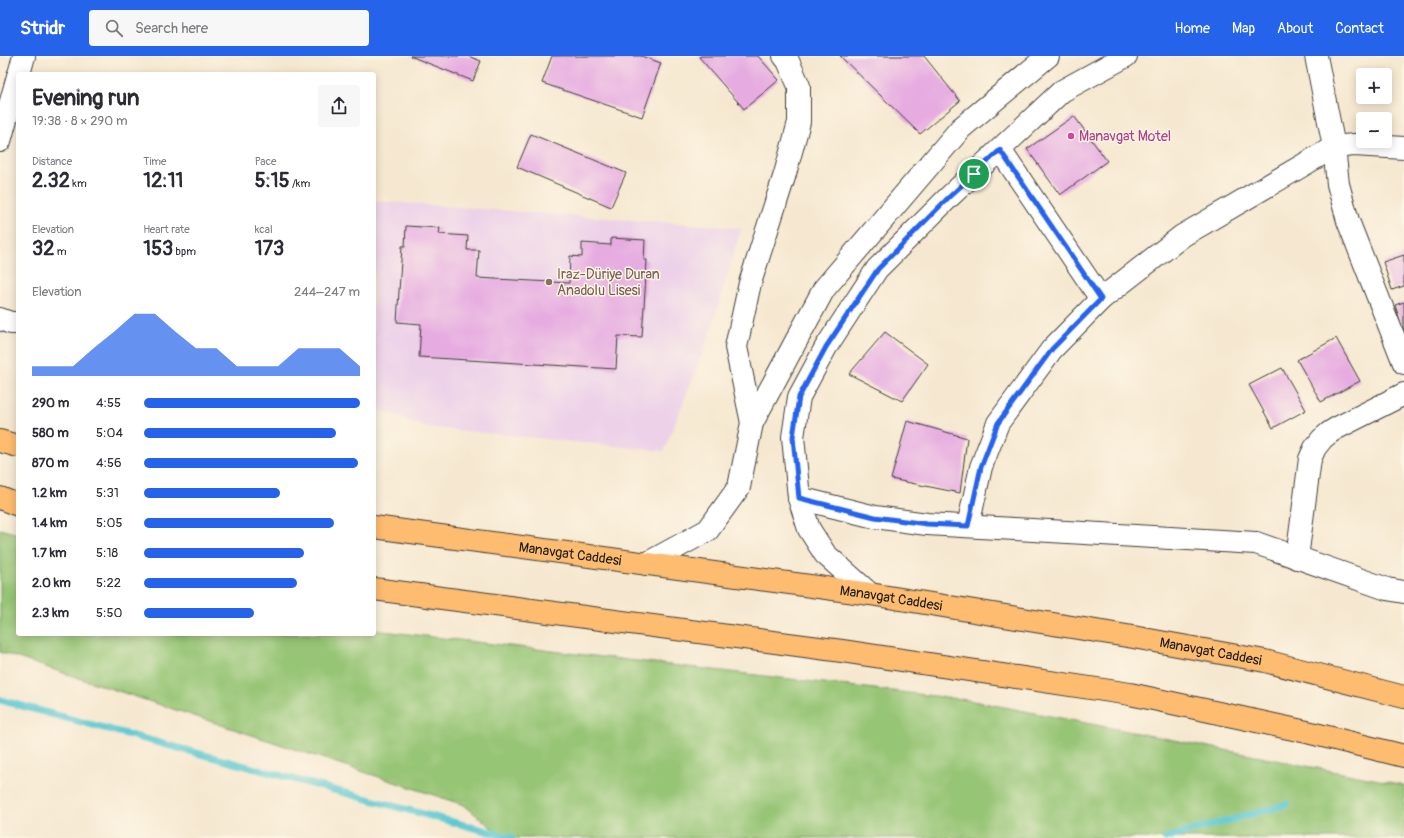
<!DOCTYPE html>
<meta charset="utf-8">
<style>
body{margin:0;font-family:Pangolin,sans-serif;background:#f7f7f7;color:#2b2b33;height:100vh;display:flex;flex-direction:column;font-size:15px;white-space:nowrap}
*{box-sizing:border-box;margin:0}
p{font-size:13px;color:#7c7c81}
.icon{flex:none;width:22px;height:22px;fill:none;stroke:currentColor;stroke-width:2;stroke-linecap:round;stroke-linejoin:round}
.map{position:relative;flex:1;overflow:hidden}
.details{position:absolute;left:16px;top:16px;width:360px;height:564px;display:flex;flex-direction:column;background:#fff;border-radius:4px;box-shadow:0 2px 10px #0003}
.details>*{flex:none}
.fabs{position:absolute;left:1356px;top:12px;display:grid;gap:8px}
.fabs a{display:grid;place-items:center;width:36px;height:36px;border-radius:4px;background:#fff;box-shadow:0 2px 10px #0003;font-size:20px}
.pin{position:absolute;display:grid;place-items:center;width:34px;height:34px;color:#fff;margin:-17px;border:2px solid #fff;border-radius:50%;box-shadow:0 1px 4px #0007}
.round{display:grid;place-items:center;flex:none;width:42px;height:42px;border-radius:4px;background:#f7f7f7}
.overview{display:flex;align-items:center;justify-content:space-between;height:68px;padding:0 16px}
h1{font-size:22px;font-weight:700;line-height:30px}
.stats{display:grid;grid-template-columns:repeat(3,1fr);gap:6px;height:68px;padding:4px 16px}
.stats div{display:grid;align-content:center}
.stats b{font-size:20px;font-weight:700}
.stats small{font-size:11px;font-weight:400}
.stats p{font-size:11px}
.chart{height:112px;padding:8px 16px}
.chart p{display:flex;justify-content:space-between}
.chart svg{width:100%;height:72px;margin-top:4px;fill:#2563eb;opacity:.7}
ul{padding:0 16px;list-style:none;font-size:13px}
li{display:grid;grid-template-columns:64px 48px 1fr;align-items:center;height:30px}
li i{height:10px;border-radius:5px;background:#2563eb}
header{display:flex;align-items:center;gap:24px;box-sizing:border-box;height:56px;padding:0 20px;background:#2563eb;color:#fff}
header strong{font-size:19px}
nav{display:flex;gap:22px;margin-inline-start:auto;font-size:14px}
.search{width:280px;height:36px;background:#f7f7f7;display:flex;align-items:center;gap:10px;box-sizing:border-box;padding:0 14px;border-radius:4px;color:#7c7c81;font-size:15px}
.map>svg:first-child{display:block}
.built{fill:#edd1e9}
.grass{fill:#96c575;stroke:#597048}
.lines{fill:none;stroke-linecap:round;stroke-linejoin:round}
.stream{stroke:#5bc8d1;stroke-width:7}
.building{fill:#e6abe1}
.minor-casing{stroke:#3d3b37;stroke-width:24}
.trunk-casing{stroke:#3d3b37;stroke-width:24}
.minor{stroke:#fff;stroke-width:22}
.trunk{stroke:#fdbc6f;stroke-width:22}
.route-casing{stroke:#fff;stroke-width:8}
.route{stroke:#2563eb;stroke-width:5}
.hotel-dot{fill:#d1479c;stroke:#fcf5e5;stroke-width:1.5}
.education-dot{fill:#8d6e63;stroke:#fcf5e5;stroke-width:1.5}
.labels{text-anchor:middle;stroke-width:3;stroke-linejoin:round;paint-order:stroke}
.hotel-label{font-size:14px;fill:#b23c85;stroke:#fcf5e5;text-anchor:start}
.education-label{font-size:14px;fill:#785e54;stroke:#fcf5e5;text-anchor:start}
.street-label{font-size:14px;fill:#1c1c1c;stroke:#fcf5e5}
</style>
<header>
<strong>Stridr</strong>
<div class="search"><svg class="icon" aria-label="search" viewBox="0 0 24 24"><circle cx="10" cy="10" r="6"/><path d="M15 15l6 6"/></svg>Search here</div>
<nav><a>Home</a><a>Map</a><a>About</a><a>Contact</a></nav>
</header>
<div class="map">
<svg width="1404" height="782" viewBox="0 0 1404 782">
<rect width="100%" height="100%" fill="#fcf5e5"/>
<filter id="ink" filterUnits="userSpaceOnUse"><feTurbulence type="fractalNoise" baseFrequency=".025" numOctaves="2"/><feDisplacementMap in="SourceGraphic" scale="8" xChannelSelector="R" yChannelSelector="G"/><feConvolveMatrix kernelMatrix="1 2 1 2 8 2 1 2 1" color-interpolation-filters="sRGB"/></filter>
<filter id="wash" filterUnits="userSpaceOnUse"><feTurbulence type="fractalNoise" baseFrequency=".012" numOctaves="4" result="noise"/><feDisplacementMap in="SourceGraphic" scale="16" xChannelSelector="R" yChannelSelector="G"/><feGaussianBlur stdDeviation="0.9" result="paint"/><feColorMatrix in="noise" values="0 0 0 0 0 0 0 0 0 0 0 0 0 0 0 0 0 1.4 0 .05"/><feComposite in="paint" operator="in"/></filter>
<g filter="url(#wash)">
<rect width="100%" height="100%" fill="#f6e8d0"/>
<path class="built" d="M374,145L741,172L709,281L664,395L426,371L374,352Z"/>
<path class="grass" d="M0,473L18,478V578H374V574L968,644L1404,729V782H504L464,749L0,596Z"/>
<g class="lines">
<g class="stream">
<path d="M0,644L512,782"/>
<path d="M1165,782L1288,748"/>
</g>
</g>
<g id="blocks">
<g class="building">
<path d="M410,0H468L481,5L473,25Z"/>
<path d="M552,0H641L661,7L642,61L542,27Z"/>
<path d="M701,0H758L779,24L744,53L699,1Z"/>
<path d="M840,0H924L960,45L920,78Z"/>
<path d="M1074,60L1107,105L1060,139L1027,93Z"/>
<path d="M531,78L626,117L611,151L517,111Z"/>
<path d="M406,170L440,172L439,178L468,180L467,194H479L477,222L569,227L570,200L582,201V187L611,189V182L645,184L644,204H647L642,281L618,280L616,313L419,301L421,268L397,266L402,190H405Z"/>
<path d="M1404,199V230L1392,234L1383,206Z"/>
<path d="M1404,246V276L1395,249Z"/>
<path d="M885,276L928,308L902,345L849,318Z"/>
<path d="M1336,282L1360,325L1321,346L1297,304Z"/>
<path d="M1282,312L1306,354L1273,372L1249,329Z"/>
<path d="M907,365L967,382L960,437L891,423Z"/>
</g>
</g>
</g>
<g filter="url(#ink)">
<use href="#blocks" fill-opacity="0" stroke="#3d3b37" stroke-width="1"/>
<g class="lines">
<defs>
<g id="minor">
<path d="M1316,0L1334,91L1338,128L1348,165L1404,307"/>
<path d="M19,18L24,0"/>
<path d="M0,85L18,20"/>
<path d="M1000,94L1101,243"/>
<path d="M0,263L11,267H18"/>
<path d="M752,367L736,291L750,227L785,118L799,66V30L788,5L784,0"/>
<path d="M799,442L875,461L927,468L1256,487L1387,533L1404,536"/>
<path d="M968,470L981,411L998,367L1052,293L1101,243L1182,180L1334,91L1354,89L1404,92"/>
<path d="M1297,502L1310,403L1315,392L1322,383L1329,377L1337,372L1404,338"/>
<path d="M646,508L708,474L739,431L752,367L824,233L961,72L1048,0"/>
<path d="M870,538L825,498L809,473L799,442L793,381L799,341L826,291L877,213L948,142L1062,35L1126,0"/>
</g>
<g id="trunk">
<path d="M0,385L18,390"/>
<path d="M0,442L18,449"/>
<path id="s1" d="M374,471L870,538L1133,581L1265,605L1404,641"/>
<path d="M374,533L842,595L1130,638L1307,676L1404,700"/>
</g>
</defs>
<use href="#minor" class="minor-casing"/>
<use href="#trunk" class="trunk-casing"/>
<use href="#minor" class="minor"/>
<use href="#trunk" class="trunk"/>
</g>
</g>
<g class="lines" filter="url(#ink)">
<defs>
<path id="route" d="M1000,94L1101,243L1052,293L998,367L981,411L968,470L927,468L875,461L799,442L793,381L799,341L826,291L878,213L948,142Z"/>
</defs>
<use href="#route" class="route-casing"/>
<use href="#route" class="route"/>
</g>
<circle class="hotel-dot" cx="1071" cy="80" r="4"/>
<circle class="education-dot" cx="549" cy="226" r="4"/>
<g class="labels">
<g class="hotel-label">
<text x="1079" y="85">Manavgat Motel</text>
</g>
<g class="education-label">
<text x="557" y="223">Iraz-Düriye Duran<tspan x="557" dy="16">Anadolu Lisesi</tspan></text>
</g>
<g class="street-label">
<text dy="5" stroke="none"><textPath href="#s1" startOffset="198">Manavgat Caddesi</textPath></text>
<text dy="5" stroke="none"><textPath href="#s1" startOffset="522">Manavgat Caddesi</textPath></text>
<text dy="5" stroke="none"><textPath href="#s1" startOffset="846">Manavgat Caddesi</textPath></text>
</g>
</g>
</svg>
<div class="fabs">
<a>+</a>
<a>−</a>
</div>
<div class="pin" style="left:974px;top:118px;background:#1e9e55"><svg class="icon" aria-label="arrive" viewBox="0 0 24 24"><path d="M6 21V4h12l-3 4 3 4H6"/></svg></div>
<section class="details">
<div class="overview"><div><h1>Evening run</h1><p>19:38 · 8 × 290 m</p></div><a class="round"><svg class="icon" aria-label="share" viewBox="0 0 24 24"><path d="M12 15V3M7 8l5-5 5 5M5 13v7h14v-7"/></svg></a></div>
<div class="stats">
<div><p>Distance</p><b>2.32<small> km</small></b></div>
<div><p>Time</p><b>12:11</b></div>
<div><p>Pace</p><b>5:15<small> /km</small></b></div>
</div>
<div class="stats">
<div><p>Elevation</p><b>32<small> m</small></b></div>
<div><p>Heart rate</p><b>153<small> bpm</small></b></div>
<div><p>kcal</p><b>173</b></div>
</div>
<div class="chart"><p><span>Elevation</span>244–247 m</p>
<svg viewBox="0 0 160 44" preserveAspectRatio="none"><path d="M0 44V38L10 38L20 38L30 27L40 17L50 6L60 6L70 17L80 27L90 27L100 38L110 38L120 38L130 27L140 27L150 27L160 38V44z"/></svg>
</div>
<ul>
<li><b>290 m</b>4:55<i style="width:100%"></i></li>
<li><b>580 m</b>5:04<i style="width:89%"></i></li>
<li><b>870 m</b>4:56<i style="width:99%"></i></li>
<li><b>1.2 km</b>5:31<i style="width:63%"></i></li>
<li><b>1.4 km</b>5:05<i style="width:88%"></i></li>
<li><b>1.7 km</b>5:18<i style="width:74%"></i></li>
<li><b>2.0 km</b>5:22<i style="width:71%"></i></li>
<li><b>2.3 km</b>5:50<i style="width:51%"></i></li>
</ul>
</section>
</div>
